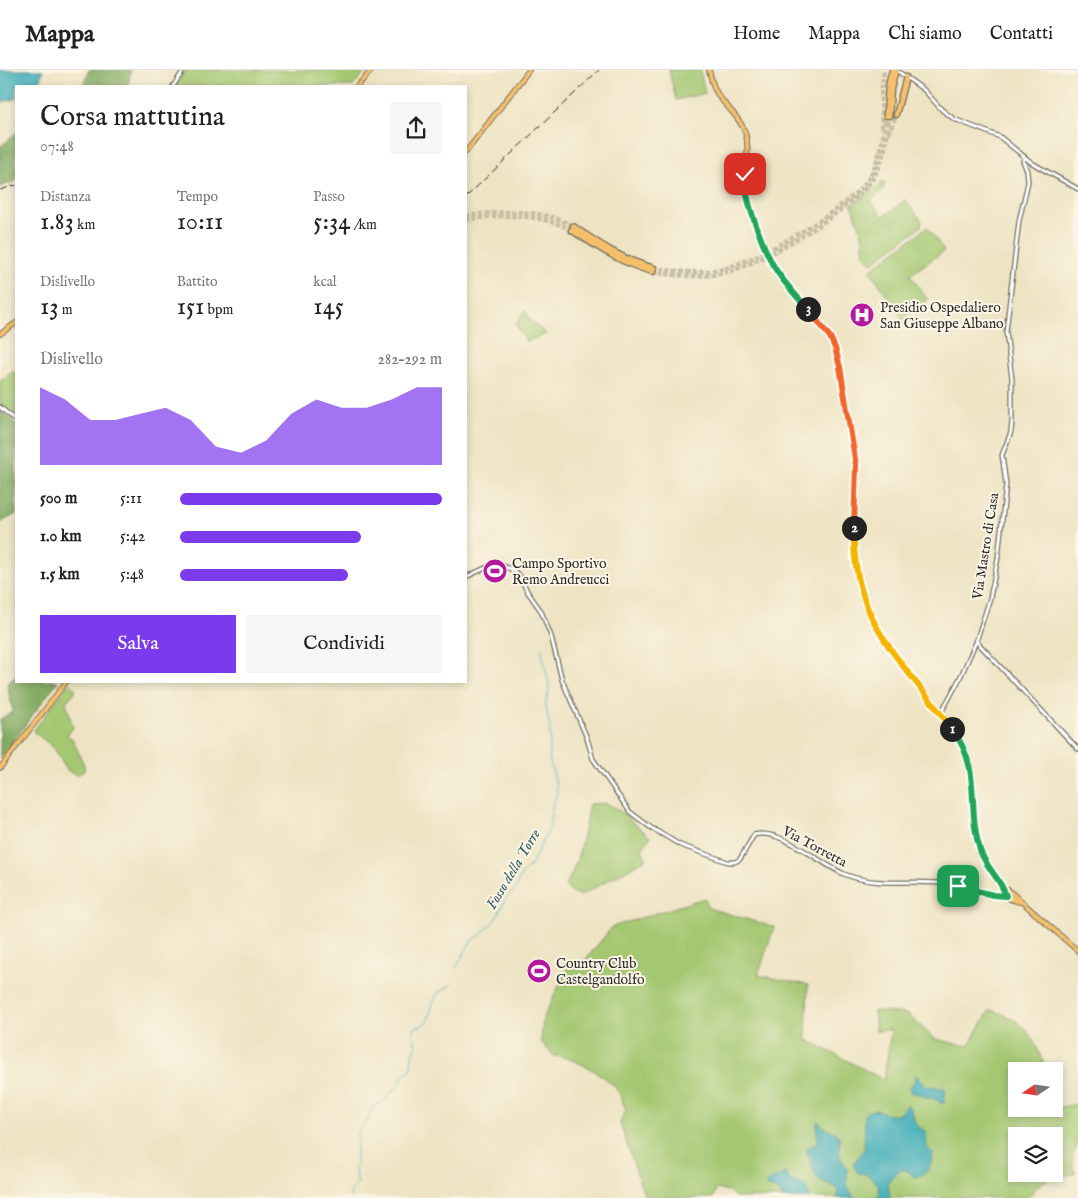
<!DOCTYPE html>
<html lang="it">
<meta charset="utf-8">
<style>
body{margin:0;font-family:"IM FELL English",serif;background:#f6f6f6;color:#222;height:100vh;display:flex;flex-direction:column;font-size:19px;white-space:nowrap}
*{box-sizing:border-box;margin:0}
p{font-size:16px;color:#767676}
.icon{flex:none;width:28px;height:28px;fill:none;stroke:currentColor;stroke-width:2;stroke-linecap:round;stroke-linejoin:round}
.map{position:relative;flex:1;overflow:hidden}
.details{position:absolute;left:15px;top:15px;width:452px;height:598px;display:flex;flex-direction:column;background:#fff;border-radius:0px;box-shadow:0 2px 8px #0003}
.details>*{flex:none}
.needle{width:32px;rotate:257deg}
.tools{position:absolute;left:1008px;top:992px;display:grid;gap:10px}
.tools a{display:grid;place-items:center;width:55px;height:55px;border-radius:0px;background:#fff;box-shadow:0 2px 8px #0003;font-size:25px}
.pin{position:absolute;display:grid;place-items:center;width:42px;height:42px;color:#fff;margin:-21px;border-radius:10px;box-shadow:0 2px 8px #0006}
.km{position:absolute;width:25px;height:25px;margin:-12px;border-radius:50%;background:#222;color:#fff;font-size:14px;line-height:25px;text-align:center}
.round{display:grid;place-items:center;flex:none;width:52px;height:52px;border-radius:0px;background:#f6f6f6}
.head{display:flex;align-items:center;justify-content:space-between;height:85px;padding:0 25px}
h1{font-size:28px;font-weight:600;line-height:38px}
.stats{display:grid;grid-template-columns:repeat(3,1fr);gap:8px;height:85px;padding:5px 25px}
.stats div{display:grid;align-content:center}
.stats b{font-size:25px;font-weight:600}
.stats small{font-size:14px;font-weight:400}
.stats p{font-size:14px}
.chart{height:140px;padding:10px 25px}
.chart p{display:flex;justify-content:space-between}
.chart svg{width:100%;height:90px;margin-top:5px;fill:#7c3aed;opacity:.7}
.action{display:flex;gap:10px;margin-top:auto;padding:10px 25px}
.action a{flex:1;height:58px;border-radius:0px;background:#7c3aed;color:#fff;font-size:20px;font-weight:600;line-height:58px;text-align:center}
.action a+a{background:#f6f6f6;color:#222}
ul{padding:0 25px;list-style:none;font-size:16px}
li{display:grid;grid-template-columns:80px 60px 1fr;align-items:center;height:38px}
li i{height:12px;border-radius:6px;background:#7c3aed}
header{display:flex;align-items:center;gap:30px;box-sizing:border-box;height:70px;padding:0 25px;background:#fff;border-bottom:1px solid #e0e0e0}
header strong{font-size:24px}
nav{display:flex;gap:28px;margin-inline-start:auto;font-size:18px}
.map>svg:first-child{display:block}
.green{fill:#a4c872;stroke:#687a4e;fill-rule:evenodd}
.forest{fill:#83ac64;stroke:#576c48}
.water{fill:#3babb8;stroke:#336b72}
.lines{fill:none;stroke-linecap:round;stroke-linejoin:round}
.stream{stroke:#3babb8;stroke-width:1}
.highway-tunnel{stroke:#c7bfa5;stroke-width:4.5;stroke-dasharray:4.5 2;stroke-linecap:butt}
.minor-casing{stroke:#6f6c61;stroke-width:5.5}
.major-casing{stroke:#6f6c61;stroke-width:6}
.highway-casing{stroke:#6f6c61;stroke-width:7}
.minor{stroke:#fff;stroke-width:3}
.major{stroke:#f6c06b;stroke-width:4}
.highway{stroke:#f6c06b;stroke-width:4.5}
.rail{stroke:#2b2b2b;stroke-width:1;stroke-dasharray:8 4;stroke-linecap:butt}
.split-1-casing{stroke:#fff;stroke-width:10}
.split-2-casing{stroke:#fff;stroke-width:10}
.split-3-casing{stroke:#fff;stroke-width:10}
.split-4-casing{stroke:#fff;stroke-width:10}
.split-1{stroke:#22a559;stroke-width:6}
.split-2{stroke:#f5b400;stroke-width:6}
.split-3{stroke:#f0652b;stroke-width:6}
.split-4{stroke:#22a559;stroke-width:6}
.labels{text-anchor:middle;stroke-width:4;stroke-linejoin:round;paint-order:stroke}
.poi-label{font-size:14px;fill:#2b2b2b;stroke:#fcf5e5;text-anchor:start}
.street-label{font-size:14px;fill:#2b2b2b;stroke:#fcf5e5}
.water-label{font-size:15px;font-style:italic;fill:#315e63;stroke:#fcf5e5}
</style>
<header>
<strong>Mappa</strong>
<nav><a>Home</a><a>Mappa</a><a>Chi siamo</a><a>Contatti</a></nav>
</header>
<div class="map">
<svg width="1078" height="1128" viewBox="0 0 1078 1128">
<rect width="100%" height="100%" fill="#fcf5e5"/>
<filter id="ink" filterUnits="userSpaceOnUse"><feTurbulence type="fractalNoise" baseFrequency=".02" numOctaves="2"/><feDisplacementMap in="SourceGraphic" scale="10" xChannelSelector="R" yChannelSelector="G"/><feConvolveMatrix kernelMatrix="1 2 1 2 8 2 1 2 1" color-interpolation-filters="sRGB"/></filter>
<filter id="wash" filterUnits="userSpaceOnUse"><feTurbulence type="fractalNoise" baseFrequency=".0096" numOctaves="4" result="noise"/><feDisplacementMap in="SourceGraphic" scale="20" xChannelSelector="R" yChannelSelector="G"/><feGaussianBlur stdDeviation="1.12" result="paint"/><feColorMatrix in="noise" values="0 0 0 0 0 0 0 0 0 0 0 0 0 0 0 0 0 1.4 0 .05"/><feComposite in="paint" operator="in"/></filter>
<g filter="url(#wash)">
<rect width="100%" height="100%" fill="#eee4c4"/>
<g class="green">
<path d="M186,0H367L353,16H174Z"/>
<path d="M669,0H700L705,23L676,30Z"/>
<path d="M883,112L885,115L883,117L884,119L871,131L883,147L905,130L921,150L922,153L920,157L872,193L864,185L862,164L852,135Z"/>
<path d="M927,157L944,181L910,205L928,230L914,239L903,250L870,200Z"/>
<path d="M525,240L531,251L546,264L526,272L516,255Z"/>
<path d="M14,301L16,306V348L0,334V311Z"/>
<path d="M70,613L75,618V622L66,632L73,658L67,665L70,668H72L84,695V701L77,705L68,701L54,678L33,661Z"/>
<path d="M605,733L619,740L650,767L642,780L646,789L580,826L570,821L565,815C578,800 585,755 589,734Z"/>
<path d="M705,828L708,838L774,857L758,905L808,915L806,969L884,1010L891,960L876,961L874,941L907,944L935,969L967,976L971,972L990,940C1031,952 1030,967 1048,1001H1016V1039H1054V1019L1055,1038L1078,1034V1075L1072,1086L1075,1104L1052,1106L1038,1116L1027,1128H737L729,1121L716,1119L713,1128H645L620,1053L626,1039C622,1032 619,1020 613,1015C601,1003 571,986 554,986L541,972L543,949L568,897L578,899L612,857ZM1016,1066H1054V1104H1016Z"/>
</g>
<g class="forest">
<path d="M89,0H131L128,16H83Z"/>
<path d="M16,63V111L0,117V77Z"/>
<path d="M0,340L16,354V444L0,453Z"/>
<path d="M16,606V611H58L0,689V649L13,642L7,614Z"/>
</g>
<g class="water">
<path d="M0,0H43L39,14L35,16H16V28L12,30L0,32Z"/>
<path d="M916,1005L927,1016L944,1018L946,1021L944,1033H941L935,1029L926,1028L921,1024L911,1023L909,1018L914,1012Z"/>
<path d="M907,1035L912,1040L915,1054L926,1062L927,1077L933,1083C932,1095 927,1106 914,1107C904,1094 896,1101 888,1112L890,1128H876L880,1124L878,1114L866,1104L858,1103L853,1094L864,1080L865,1044C877,1033 889,1050 899,1044C901,1042 904,1038 907,1035Z"/>
<path d="M817,1052H819C824,1061 835,1059 840,1068L839,1085L847,1098V1114L854,1128H837L838,1121C833,1112 823,1115 817,1108C815,1105 809,1086 806,1080L807,1078L817,1074Z"/>
<path d="M783,1103H786L789,1110L806,1116L810,1128H787L781,1125L778,1120L768,1117L767,1115C768,1110 773,1107 778,1108Z"/>
</g>
<g class="lines">
<g class="stream">
<path d="M456,898L471,871L481,865L495,850L505,830L517,817L518,811L522,804L531,795L549,759L553,732C562,721 552,703 550,691C548,678 551,672 550,661C550,651 546,644 546,635C545,630 549,625 549,620C549,606 542,592 542,578"/>
<path d="M350,1128L351,1120L358,1113L355,1103L358,1061L367,1052L373,1036L386,1030L391,1022L401,1013V1007L411,999L412,987L416,977L413,962L415,958L427,953C431,942 432,930 440,921H443L452,913"/>
</g>
</g>
</g>
<g filter="url(#ink)">
<g class="lines">
<g class="highway-tunnel">
<path d="M882,58L881,25L884,0"/>
<path d="M889,64L896,45"/>
<path d="M466,146C501,141 541,138 573,156"/>
<path d="M466,150C501,144 539,143 571,160"/>
<path d="M654,198C677,202 699,204 722,199C756,192 847,139 867,111C880,92 883,68 886,46"/>
<path d="M653,202C677,206 700,208 724,203C759,195 855,139 873,108C884,90 888,68 889,46"/>
</g>
<defs>
<g id="minor">
<path d="M899,2L924,20L942,40L954,49L1000,67L1032,93L1078,119"/>
<path d="M173,16L184,0"/>
<path d="M0,337L16,351"/>
<path d="M466,507L496,493L513,500L520,506L527,521L541,541L551,566L562,610L587,668L593,689L630,742L650,757L680,775L728,792H735L740,789L754,765C780,757 820,794 844,804C877,818 916,809 950,814C969,817 987,826 1006,826"/>
<path d="M977,572L1078,679"/>
<path d="M941,643L959,610L976,572L990,528L998,488L1006,414L1002,385L1011,362L1012,351V309L1006,262L1019,151L1028,112L1027,101L1023,91L1025,88"/>
</g>
<g id="major">
<path d="M709,0C711,9 713,18 718,25C727,38 739,46 745,62C751,79 744,98 745,116C747,136 764,179 774,197C791,229 827,248 837,285C842,302 844,320 847,338C851,359 855,380 856,401C857,447 849,492 866,536C887,587 931,623 960,669C981,703 968,743 980,780C985,796 1002,809 1005,822"/>
<path d="M357,16L372,0"/>
<path d="M466,82L529,0"/>
<path d="M0,264L16,253"/>
<path d="M0,698L67,611"/>
<path d="M1014,825L1078,881"/>
<path d="M1010,829L1013,828L1014,825L1008,820L1005,823C1007,830 1014,830 1020,832"/>
</g>
<g id="highway">
<path d="M896,45L906,7"/>
<path d="M886,46L888,16L892,0"/>
<path d="M889,46L891,19L896,0"/>
<path d="M573,156C601,175 621,189 654,198"/>
<path d="M571,160C597,177 622,194 653,202"/>
</g>
</defs>
<use href="#minor" class="minor-casing"/>
<use href="#major" class="major-casing"/>
<use href="#highway" class="highway-casing"/>
<use href="#minor" class="minor"/>
<use href="#major" class="major"/>
<use href="#highway" class="highway"/>
<g class="rail">
<path d="M0,120L16,115"/>
<path d="M466,127L599,0"/>
</g>
</g>
</g>
<g class="lines" filter="url(#ink)">
<defs>
<path id="split-1" d="M952,659C983,700 966,736 980,780C986,798 1001,809 1006,826L993,825L958,816"/>
<path id="split-2" d="M854,458C851,553 902,589 952,659"/>
<path id="split-3" d="M808,239L830,267L835,278L840,297L856,395L854,458"/>
<path id="split-4" d="M745,104C743,127 765,184 778,203C787,216 798,228 808,239"/>
</defs>
<use href="#split-1" class="split-1-casing"/>
<use href="#split-2" class="split-2-casing"/>
<use href="#split-3" class="split-3-casing"/>
<use href="#split-4" class="split-4-casing"/>
<use href="#split-1" class="split-1"/>
<use href="#split-2" class="split-2"/>
<use href="#split-3" class="split-3"/>
<use href="#split-4" class="split-4"/>
</g>
<defs>
<symbol id="hospital-disc" viewBox="-11 -11 22 22"><circle r="9.5" fill="#b5179e" stroke="#fcf5e5"/><path d="M-5-5h3v3.5h4V-5h3V5h-3V1.5h-4V5h-3Z" fill="#fff"/></symbol>
<symbol id="stadium-disc" viewBox="-11 -11 22 22"><circle r="9.5" fill="#b5179e" stroke="#fcf5e5"/><path d="M0-5a6.5 5 0 1 0 0 10a6.5 5 0 1 0 0-10ZM-3.5-1.8h7v3.6h-7Z" fill="#fff"/></symbol>
</defs>
<g fill-rule="evenodd">
<use href="#hospital-disc" x="848" y="231" width="28" height="28"/>
<use href="#stadium-disc" x="481" y="487" width="28" height="28"/>
<use href="#stadium-disc" x="525" y="887" width="28" height="28"/>
</g>
<g class="labels">
<g class="poi-label">
<text x="880" y="242">Presidio Ospedaliero<tspan x="880" dy="16">San Giuseppe Albano</tspan></text>
<text x="512" y="498">Campo Sportivo<tspan x="512" dy="16">Remo Andreucci</tspan></text>
<text x="556" y="898">Country Club<tspan x="556" dy="16">Castelgandolfo</tspan></text>
</g>
<g class="street-label">
<text transform="translate(985 476) rotate(-81)" y="5">Via Mastro di Casa</text>
<text transform="translate(815 776) rotate(28)" y="5">Via Torretta</text>
</g>
<g class="water-label">
<text transform="translate(513 799) rotate(-59)" y="5">Fosso della Torre</text>
</g>
</g>
</svg>
<div class="tools">
<a><svg class="needle" viewBox="-14 -14 28 28"><path d="M0-13l5 13h-10z" fill="#e53935"/><path d="M0 13l5-13h-10z" fill="#767676"/></svg></a>
<a><svg class="icon" aria-label="layers" viewBox="0 0 24 24"><path d="M12 4l9 5-9 5-9-5zM3 14l9 5 9-5"/></svg></a>
</div>
<div class="pin" style="left:958px;top:816px;background:#1e9e55"><svg class="icon" aria-label="arrive" viewBox="0 0 24 24"><path d="M6 21V4h12l-3 4 3 4H6"/></svg></div>
<div class="pin" style="left:745px;top:104px;background:#d93025"><svg class="icon" aria-label="check" viewBox="0 0 24 24"><path d="M5 12l5 5 9-10"/></svg></div>
<b class="km" style="left:952px;top:659px">1</b>
<b class="km" style="left:854px;top:458px">2</b>
<b class="km" style="left:808px;top:239px">3</b>
<section class="details">
<div class="head"><div><h1>Corsa mattutina</h1><p>07:48</p></div><a class="round"><svg class="icon" aria-label="share" viewBox="0 0 24 24"><path d="M12 15V3M7 8l5-5 5 5M5 13v7h14v-7"/></svg></a></div>
<div class="stats">
<div><p>Distanza</p><b>1.83<small> km</small></b></div>
<div><p>Tempo</p><b>10:11</b></div>
<div><p>Passo</p><b>5:34<small> /km</small></b></div>
</div>
<div class="stats">
<div><p>Dislivello</p><b>13<small> m</small></b></div>
<div><p>Battito</p><b>151<small> bpm</small></b></div>
<div><p>kcal</p><b>145</b></div>
</div>
<div class="chart"><p><span>Dislivello</span>282–292 m</p>
<svg viewBox="0 0 160 44" preserveAspectRatio="none"><path d="M0 44V6L10 12L20 22L30 22L40 19L50 16L60 22L70 35L80 38L90 32L100 19L110 12L120 16L130 16L140 12L150 6L160 6V44z"/></svg>
</div>
<ul>
<li><b>500 m</b>5:11<i style="width:100%"></i></li>
<li><b>1.0 km</b>5:42<i style="width:69%"></i></li>
<li><b>1.5 km</b>5:48<i style="width:64%"></i></li>
</ul>
<div class="action"><a>Salva</a><a>Condividi</a></div>
</section>
</div>
